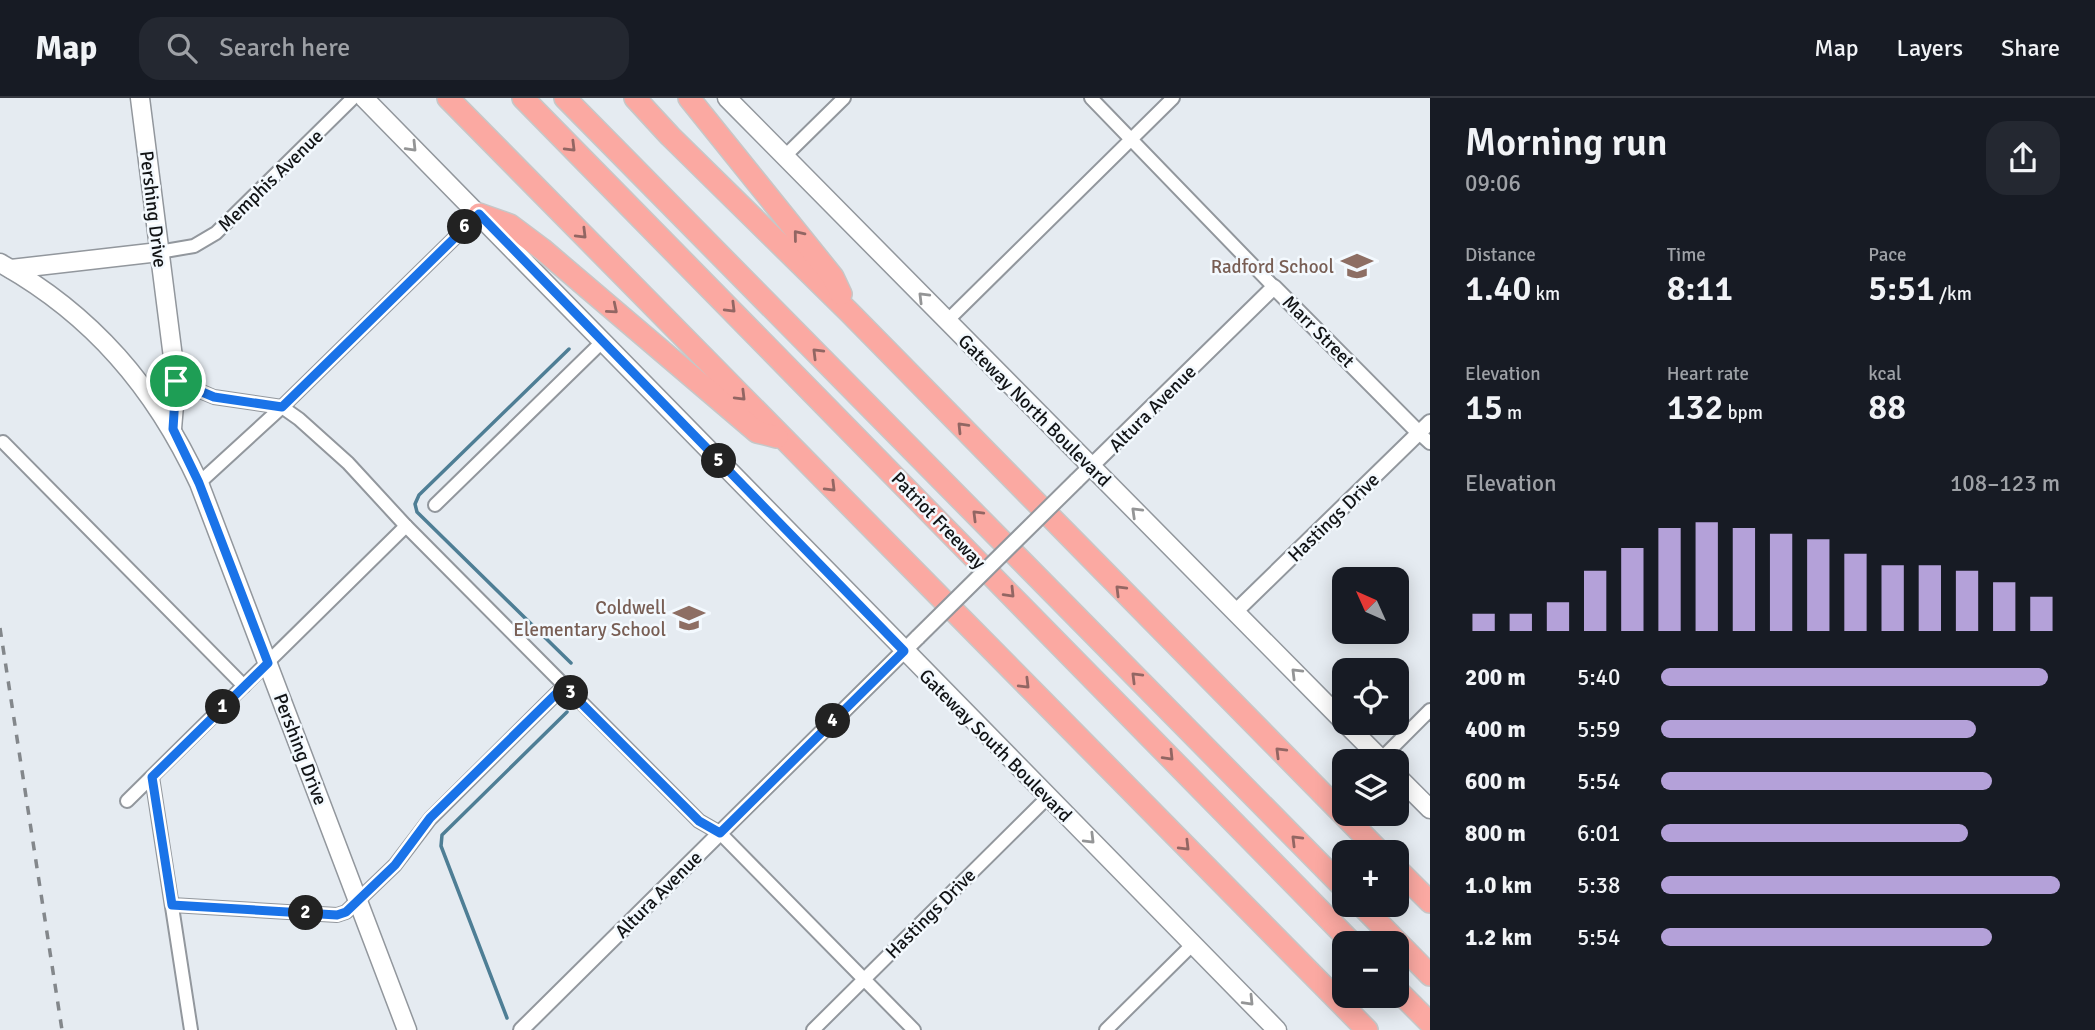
<!DOCTYPE html>
<meta charset="utf-8">
<style>
body{margin:0;font-family:Signika,sans-serif;background:#242831;color:#f1f3f6;height:100vh;display:flex;flex-direction:column;font-size:26px;white-space:nowrap}
*{box-sizing:border-box;margin:0}
p{font-size:23px;color:#9ea1a6}
.icon{flex:none;width:38px;height:38px;fill:none;stroke:currentColor;stroke-width:2;stroke-linecap:round;stroke-linejoin:round}
.map{position:relative;flex:1;overflow:hidden}
.sheet{display:flex;flex-direction:column;background:#171b24;width:665px}
.sheet>*{flex:none}
.needle{width:46px;rotate:315deg}
.fabs{position:absolute;left:1332px;top:469px;display:grid;gap:14px}
.fabs a{display:grid;place-items:center;width:77px;height:77px;border-radius:14px;background:#171b24;box-shadow:0 4px 18px #0003;font-size:35px}
.pin{position:absolute;display:grid;place-items:center;width:60px;height:60px;color:#fff;margin:-30px;border:4px solid #fff;border-radius:50%;box-shadow:0 2px 7px #0007}
.km{position:absolute;width:35px;height:35px;margin:-18px;border-radius:50%;background:#222;color:#fff;font-size:19px;line-height:35px;text-align:center}
.round{display:grid;place-items:center;flex:none;width:74px;height:74px;border-radius:21px;background:#242831}
.head{display:flex;align-items:center;justify-content:space-between;height:119px;padding:0 35px}
h1{font-size:38px;font-weight:600;line-height:52px}
.stats{display:grid;grid-template-columns:repeat(3,1fr);gap:10px;height:119px;padding:7px 35px}
.stats div{display:grid;align-content:center}
.stats b{font-size:35px;font-weight:600}
.stats small{font-size:19px;font-weight:400}
.stats p{font-size:19px}
.chart{height:196px;padding:14px 35px}
.chart p{display:flex;justify-content:space-between}
.chart svg{width:100%;height:126px;margin-top:7px;stroke:#b4a1d9;stroke-width:6}
ul{padding:0 35px;list-style:none;font-size:23px}
li{display:grid;grid-template-columns:112px 84px 1fr;align-items:center;height:52px}
li i{height:18px;border-radius:9px;background:#b4a1d9}
header{display:flex;align-items:center;gap:42px;box-sizing:border-box;height:98px;padding:0 35px;background:#171b24;border-bottom:2px solid #363941}
header strong{font-size:33px}
nav{display:flex;gap:38px;margin-inline-start:auto;font-size:24px}
.search{width:490px;height:63px;background:#242831;display:flex;align-items:center;gap:18px;box-sizing:border-box;padding:0 24px;border-radius:21px;color:#9ea1a6;font-size:26px}
main{display:flex;flex:1;min-height:0}
.map>svg:first-child{display:block}
.lines{fill:none;stroke-linecap:round;stroke-linejoin:round}
.stream{stroke:#4e7e95;stroke-width:3.5}
.minor-casing{stroke:#92979d;stroke-width:16}
.tertiary-casing{stroke:#92979d;stroke-width:18}
.secondary-casing{stroke:#92979d;stroke-width:21}
.motorway-casing{stroke:#c6c7c7;stroke-width:24}
.minor{stroke:#fff;stroke-width:12}
.tertiary{stroke:#fff;stroke-width:14}
.secondary{stroke:#fff;stroke-width:18}
.motorway{stroke:#fba9a2;stroke-width:21}
.rail{stroke:#83878b;stroke-width:3.5;stroke-dasharray:9 9;stroke-linecap:butt}
.tertiary-bridge-casing{stroke:#92979d;stroke-width:18;stroke-linecap:butt}
.tertiary-bridge{stroke:#fff;stroke-width:14}
.oneway{stroke:#949596}
.oneway2{stroke:#926663}
.route-casing{stroke:#fff;stroke-width:14}
.route{stroke:#1a73e8;stroke-width:9}
.labels{text-anchor:middle;stroke-width:5;stroke-linejoin:round;paint-order:stroke}
.street-label{font-size:19px;fill:#121416;stroke:#f3f9fe}
.education-label{font-size:19px;fill:#785e54;stroke:#f3f9fe;text-anchor:end}
</style>
<header>
<strong>Map</strong>
<div class="search"><svg class="icon" aria-label="search" viewBox="0 0 24 24"><circle cx="10" cy="10" r="6"/><path d="M15 15l6 6"/></svg>Search here</div>
<nav><a>Map</a><a>Layers</a><a>Share</a></nav>
</header>
<main>
<div class="map">
<svg width="1430" height="932" viewBox="0 0 1430 932">
<rect width="100%" height="100%" fill="#e5ebf1"/>
<g class="lines">
<g class="stream">
<path d="M569,251L419,397L415,406L417,414L571,565"/>
<path d="M507,920L441,748L442,737L567,614"/>
</g>
<defs>
<g id="minor">
<path d="M1091,0L1274,189"/>
<path d="M784,59L844,0"/>
<path d="M159,154L194,148L216,135L353,0"/>
<path d="M947,223L1173,0"/>
<path d="M176,283L214,299L282,309L299,321L348,365L406,428L699,723L720,735L914,932"/>
<path d="M1419,335L1430,345"/>
<path d="M3,344L244,588"/>
<path d="M199,385L282,309L479,116"/>
<path d="M435,407L603,243"/>
<path d="M1381,661L1430,612"/>
<path d="M152,679L191,932"/>
<path d="M127,703L406,428"/>
<path d="M172,807L337,817L346,814L395,767L430,721L564,588"/>
<path d="M813,932L1048,699"/>
<path d="M1106,932L1193,846"/>
</g>
<g id="tertiary">
<path d="M1076,383L1274,189L1419,335"/>
<path d="M1235,514L1430,324"/>
<path d="M521,932L918,539"/>
</g>
<g id="secondary">
<path d="M140,0L176,283L172,331"/>
<path d="M364,0L1277,932"/>
<path d="M727,0L1344,624"/>
<path d="M0,165C92,216 155,290 199,385L407,932"/>
<path d="M11,171L159,154"/>
<path d="M1345,625L1383,663"/>
<path d="M1396,677L1430,711"/>
</g>
<g id="motorway">
<path d="M448,0L1367,932"/>
<path d="M523,0L1352,845"/>
<path d="M565,0L1344,790"/>
<path d="M635,0L670,38L849,214L1380,754"/>
<path d="M689,0L833,179L841,196"/>
<path d="M479,116L510,127L542,151L757,334L777,339"/>
<path d="M1396,770L1430,804"/>
<path d="M1361,807L1430,877"/>
<path d="M1396,891L1430,925"/>
</g>
</defs>
<use href="#minor" class="minor-casing"/>
<use href="#tertiary" class="tertiary-casing"/>
<use href="#secondary" class="secondary-casing"/>
<use href="#motorway" class="motorway-casing"/>
<use href="#minor" class="minor"/>
<use href="#tertiary" class="tertiary"/>
<use href="#secondary" class="secondary"/>
<use href="#motorway" class="motorway"/>
<path class="rail" d="M0,530L62,932"/>
<defs>
<path id="tertiary-bridge" d="M918,539L1076,383"/>
</defs>
<use href="#tertiary-bridge" class="tertiary-bridge-casing"/>
<use href="#tertiary-bridge" class="tertiary-bridge"/>
</g>
<defs><path id="oneway-chevron" d="M-2-3.5L2.5 0L-2 3.5" fill="none" stroke-width="1.6" stroke-linecap="round" stroke-linejoin="round" transform="scale(1.75)"/></defs>
<g class="oneway">
<use href="#oneway-chevron" transform="translate(412 49) rotate(46)"/>
<use href="#oneway-chevron" transform="translate(923 199) rotate(-135)"/>
<use href="#oneway-chevron" transform="translate(1136 414) rotate(-136)"/>
<use href="#oneway-chevron" transform="translate(1296 575) rotate(-135)"/>
<use href="#oneway-chevron" transform="translate(1090 741) rotate(45)"/>
<use href="#oneway-chevron" transform="translate(1249 903) rotate(46)"/>
</g>
<g class="oneway2">
<use href="#oneway-chevron" transform="translate(571 49) rotate(45)"/>
<use href="#oneway-chevron" transform="translate(582 136) rotate(45)"/>
<use href="#oneway-chevron" transform="translate(798 137) rotate(-129)"/>
<use href="#oneway-chevron" transform="translate(731 210) rotate(45)"/>
<use href="#oneway-chevron" transform="translate(613 211) rotate(40)"/>
<use href="#oneway-chevron" transform="translate(817 255) rotate(-135)"/>
<use href="#oneway-chevron" transform="translate(741 298) rotate(45)"/>
<use href="#oneway-chevron" transform="translate(962 329) rotate(-134)"/>
<use href="#oneway-chevron" transform="translate(831 389) rotate(45)"/>
<use href="#oneway-chevron" transform="translate(977 417) rotate(-135)"/>
<use href="#oneway-chevron" transform="translate(1120 492) rotate(-135)"/>
<use href="#oneway-chevron" transform="translate(1010 495) rotate(46)"/>
<use href="#oneway-chevron" transform="translate(1136 579) rotate(-135)"/>
<use href="#oneway-chevron" transform="translate(1025 586) rotate(45)"/>
<use href="#oneway-chevron" transform="translate(1280 654) rotate(-135)"/>
<use href="#oneway-chevron" transform="translate(1169 658) rotate(46)"/>
<use href="#oneway-chevron" transform="translate(1296 742) rotate(-135)"/>
<use href="#oneway-chevron" transform="translate(1185 748) rotate(45)"/>
</g>
<g class="lines">
<defs>
<path id="route" d="M479,116L904,553L720,735L699,723L564,588L430,720L395,767L346,814L337,817L172,807L152,679L268,565L199,385L173,331L176,283L214,299L282,309Z"/>
</defs>
<use href="#route" class="route-casing"/>
<use href="#route" class="route"/>
</g>
<defs>
<symbol id="school-bare" viewBox="-9 -9 18 18"><path d="M0-5L7-2L0 1L-7-2ZM-4 1L0 2.5L4 1V4Q0 6-4 4Z" fill="#8d6e63" stroke="#f3f9fe" stroke-width="2.5" paint-order="stroke"/></symbol>
</defs>
<g fill-rule="evenodd">
<use href="#school-bare" x="1335" y="146" width="44" height="44"/>
<use href="#school-bare" x="667" y="498" width="44" height="44"/>
</g>
<g class="labels">
<g class="street-label">
<text transform="translate(270 82) rotate(-44)" y="7">Memphis Avenue</text>
<text transform="translate(154 111) rotate(83)" y="7">Pershing Drive</text>
<text transform="translate(1319 233) rotate(45)" y="7">Marr Street</text>
<text transform="translate(1152 310) rotate(-45)" y="7">Altura Avenue</text>
<text transform="translate(1035 312) rotate(45)" y="7">Gateway North Boulevard</text>
<text transform="translate(1333 419) rotate(-44)" y="7">Hastings Drive</text>
<text transform="translate(939 422) rotate(46)" y="7">Patriot Freeway</text>
<text transform="translate(996 647) rotate(45)" y="7">Gateway South Boulevard</text>
<text transform="translate(301 651) rotate(69)" y="7">Pershing Drive</text>
<text transform="translate(658 796) rotate(-45)" y="7">Altura Avenue</text>
<text transform="translate(930 815) rotate(-45)" y="7">Hastings Drive</text>
</g>
<g class="education-label">
<text x="1334" y="175">Radford School</text>
<text x="666" y="516">Coldwell<tspan x="666" dy="22">Elementary School</tspan></text>
</g>
</g>
</svg>
<div class="fabs">
<a><svg class="needle" viewBox="-14 -14 28 28"><path d="M0-13l5 13h-10z" fill="#e53935"/><path d="M0 13l5-13h-10z" fill="#9ea1a6"/></svg></a>
<a><svg class="icon" aria-label="locate" viewBox="0 0 24 24"><circle cx="12" cy="12" r="6"/><path d="M12 2v4M12 18v4M2 12h4M18 12h4"/></svg></a>
<a><svg class="icon" aria-label="layers" viewBox="0 0 24 24"><path d="M12 4l9 5-9 5-9-5zM3 14l9 5 9-5"/></svg></a>
<a>+</a>
<a>−</a>
</div>
<div class="pin" style="left:176px;top:283px;background:#1e9e55"><svg class="icon" aria-label="arrive" viewBox="0 0 24 24"><path d="M6 21V4h12l-3 4 3 4H6"/></svg></div>
<b class="km" style="left:223px;top:609px">1</b>
<b class="km" style="left:306px;top:815px">2</b>
<b class="km" style="left:571px;top:595px">3</b>
<b class="km" style="left:833px;top:623px">4</b>
<b class="km" style="left:719px;top:363px">5</b>
<b class="km" style="left:465px;top:129px">6</b>
</div>
<section class="sheet">
<div class="head"><div><h1>Morning run</h1><p>09:06</p></div><a class="round"><svg class="icon" aria-label="share" viewBox="0 0 24 24"><path d="M12 15V3M7 8l5-5 5 5M5 13v7h14v-7"/></svg></a></div>
<div class="stats">
<div><p>Distance</p><b>1.40<small> km</small></b></div>
<div><p>Time</p><b>8:11</b></div>
<div><p>Pace</p><b>5:51<small> /km</small></b></div>
</div>
<div class="stats">
<div><p>Elevation</p><b>15<small> m</small></b></div>
<div><p>Heart rate</p><b>132<small> bpm</small></b></div>
<div><p>kcal</p><b>88</b></div>
</div>
<div class="chart"><p><span>Elevation</span>108–123 m</p>
<svg viewBox="0 0 160 44" preserveAspectRatio="none"><path d="M5 44V38M15 44V38M25 44V34M35 44V23M45 44V15M55 44V8M65 44V6M75 44V8M85 44V10M95 44V12M105 44V17M115 44V21M125 44V21M135 44V23M145 44V27M155 44V32"/></svg>
</div>
<ul>
<li><b>200 m</b>5:40<i style="width:97%"></i></li>
<li><b>400 m</b>5:59<i style="width:79%"></i></li>
<li><b>600 m</b>5:54<i style="width:83%"></i></li>
<li><b>800 m</b>6:01<i style="width:77%"></i></li>
<li><b>1.0 km</b>5:38<i style="width:100%"></i></li>
<li><b>1.2 km</b>5:54<i style="width:83%"></i></li>
</ul>
</section>
</main>
